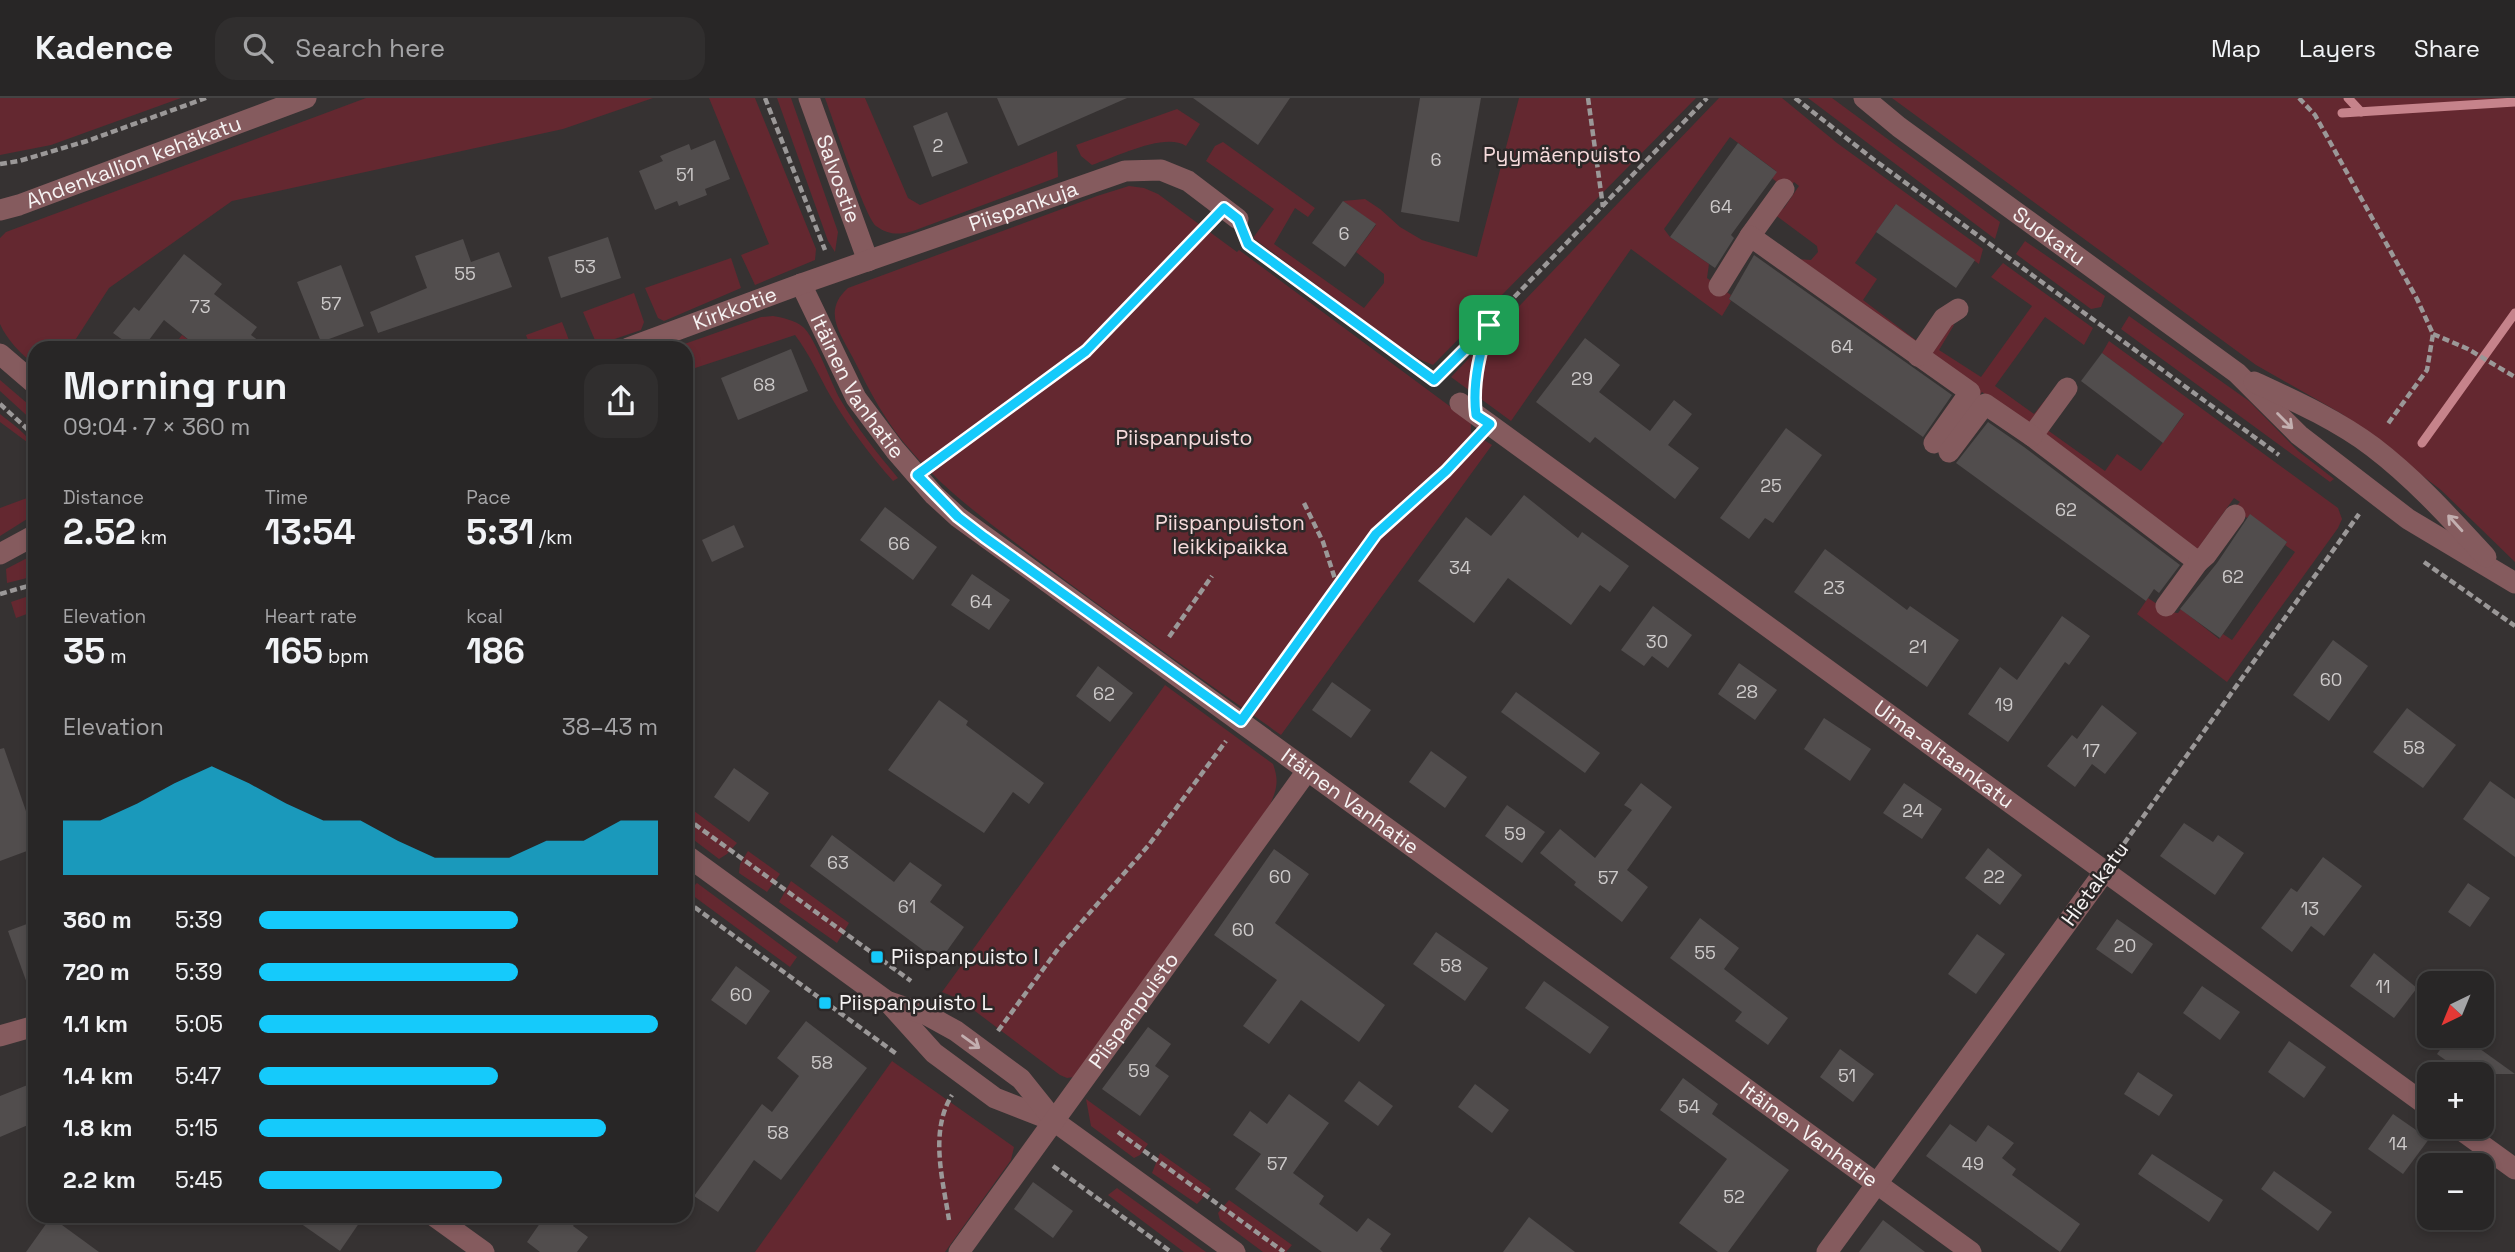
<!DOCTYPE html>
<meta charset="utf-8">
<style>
body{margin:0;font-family:"Space Grotesk",sans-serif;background:#302e2e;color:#f1f3f6;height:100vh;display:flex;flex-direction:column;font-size:26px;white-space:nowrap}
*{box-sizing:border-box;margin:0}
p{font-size:23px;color:#a5a5a7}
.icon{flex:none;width:38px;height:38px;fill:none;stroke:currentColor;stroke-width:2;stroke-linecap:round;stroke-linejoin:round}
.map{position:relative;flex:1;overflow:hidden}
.panel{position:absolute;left:28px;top:243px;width:665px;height:882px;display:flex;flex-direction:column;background:#282626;border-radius:21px;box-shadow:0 4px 10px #0003,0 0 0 2px #444343}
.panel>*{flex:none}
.needle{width:46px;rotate:223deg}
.controls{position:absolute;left:2417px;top:873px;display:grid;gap:14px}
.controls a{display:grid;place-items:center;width:77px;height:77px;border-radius:14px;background:#282626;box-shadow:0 4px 10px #0003,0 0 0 2px #444343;font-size:35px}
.pin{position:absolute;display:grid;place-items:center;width:60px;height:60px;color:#fff;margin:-30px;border-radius:14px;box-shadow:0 4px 10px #0006}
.round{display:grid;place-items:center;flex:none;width:74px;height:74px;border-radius:21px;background:#302e2e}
.overview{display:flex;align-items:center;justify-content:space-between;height:119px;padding:0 35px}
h1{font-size:38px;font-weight:700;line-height:52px}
.metrics{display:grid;grid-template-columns:repeat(3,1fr);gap:10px;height:119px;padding:7px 35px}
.metrics div{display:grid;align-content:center}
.metrics b{font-size:35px;font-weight:700}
.metrics small{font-size:19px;font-weight:400}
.metrics p{font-size:19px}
.chart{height:196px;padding:14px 35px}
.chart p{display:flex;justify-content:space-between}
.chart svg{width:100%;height:126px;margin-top:7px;fill:#15cafb;opacity:.7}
ul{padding:0 35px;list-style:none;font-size:23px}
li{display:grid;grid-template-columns:112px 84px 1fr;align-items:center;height:52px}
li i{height:18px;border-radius:9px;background:#15cafb}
header{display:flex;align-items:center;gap:42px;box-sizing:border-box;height:98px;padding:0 35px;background:#282626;border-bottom:2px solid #444343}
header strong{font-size:33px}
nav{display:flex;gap:38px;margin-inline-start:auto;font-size:24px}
.search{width:490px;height:63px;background:#302e2e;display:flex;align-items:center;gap:18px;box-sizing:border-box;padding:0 24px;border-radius:21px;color:#a5a5a7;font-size:26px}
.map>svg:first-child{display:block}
.green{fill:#642830}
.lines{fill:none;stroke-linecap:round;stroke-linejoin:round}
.stream{stroke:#c6838b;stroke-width:9}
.building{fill:#514d4d}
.path{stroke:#9b9898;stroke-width:4.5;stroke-dasharray:7 3.5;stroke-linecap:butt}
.minor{stroke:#855b5e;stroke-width:21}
.oneway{stroke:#c3afb0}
.route-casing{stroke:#fff;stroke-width:14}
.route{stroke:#15cafb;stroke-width:9}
.poi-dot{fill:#15cafb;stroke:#2c2828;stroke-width:2.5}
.labels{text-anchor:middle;stroke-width:5;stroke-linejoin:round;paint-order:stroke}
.number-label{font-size:18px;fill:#cdcaca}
.park-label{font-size:21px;fill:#f6dbdc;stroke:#2c2828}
.street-label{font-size:21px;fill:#f6f3f3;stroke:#2c2828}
.poi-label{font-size:21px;fill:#f6f3f3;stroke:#2c2828;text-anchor:start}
</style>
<header>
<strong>Kadence</strong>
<div class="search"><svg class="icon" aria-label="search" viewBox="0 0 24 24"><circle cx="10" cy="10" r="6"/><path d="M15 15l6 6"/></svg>Search here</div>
<nav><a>Map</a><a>Layers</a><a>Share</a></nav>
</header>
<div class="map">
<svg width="2515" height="1154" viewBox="0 0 2515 1154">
<rect width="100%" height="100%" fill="#363232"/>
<g class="green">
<path d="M0,0H181L51,47L0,57Z"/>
<path d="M366,0H653L563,31L232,103L109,190L70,250H35V267C21,256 7,242 0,226V140L6,134Z"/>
<path d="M709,0H755L816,151L815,162L755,187L741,157L769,146Z"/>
<path d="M777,0H791L838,134L835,154L828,143Z"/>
<path d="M825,0H865L908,100L920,107L1057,53L1058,79L913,133C899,137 888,137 876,128C865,119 833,21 825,0Z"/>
<path d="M1519,0H1696L1433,267L1419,261L1396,246L1253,140L1274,111L1206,63L1215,48L1223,44L1315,110L1308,119L1295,110L1274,146L1364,210L1384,185V176L1356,154L1376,127L1343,103L1365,101L1380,111L1400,129L1422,142L1477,159Z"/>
<path d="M1719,0H1782L1837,45L1983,151L1979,166L1895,107L1855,165L1877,181L1863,202L1917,243L1906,241L1798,161L1811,162L1818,154L1817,148L1774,116L1784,110L1799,88L1794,84L1787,93L1772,80L1776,73L1730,39L1664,131L1670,139L1709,166L1707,180L1731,197L1729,201L1731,203L1722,218L1631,151L1511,323L1451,279Z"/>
<path d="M1808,0H1832L2000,124L1995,141Z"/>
<path d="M1892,0H2515V464L2441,392L2342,316L2256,267Z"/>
<path d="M1177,11L1200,26L1186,48C1165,34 1116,59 1092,67L1081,58L1076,47Z"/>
<path d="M1129,88L1144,90L1158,96L1237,154L1239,152L1467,321L1471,326V334L1492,347L1281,637C1201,580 1119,523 1041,464C995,429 949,397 912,354C887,327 869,292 853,260C840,235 822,213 848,190L1097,98Z"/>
<path d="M2025,143L2105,198L2101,209L2091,211L2016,156Z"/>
<path d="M731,160L741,190L664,223L658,220L645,190Z"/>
<path d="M2003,165L2093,230L2084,247L2045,219L1995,288L2034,316L2050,296L2052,298L2027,327L1982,294L1942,351L1978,292L1931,255L1951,224L1954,227L1939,252L1981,279L2032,208L1991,179Z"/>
<path d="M634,195L644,224L641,232L597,247L583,214Z"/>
<path d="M773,218C784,220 794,222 803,229C815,239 831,285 840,301C857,330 877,355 898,380L893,383C870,357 849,329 831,299C819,278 810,257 795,237L686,273V250H673L761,219Z"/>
<path d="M2129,218L2249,303L2298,353L2334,381L2330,384L2121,231Z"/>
<path d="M562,224L572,250H531L526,237Z"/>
<path d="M182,237L199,250H172Z"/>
<path d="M2109,243L2338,410L2342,421L2338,430L2227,584L2137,516L2148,500L2169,514L2178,515L2181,511L2219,541L2223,536L2232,542L2295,454L2285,447L2287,444L2250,417L2247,420L2234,410L2240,404L2234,400L2197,452L2045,337L2046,331L2105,373L2117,356L2141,373L2184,317L2102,255Z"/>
<path d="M0,282L35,312V325L0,293Z"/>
<path d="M0,316C12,326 35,340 35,357L27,344L0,324Z"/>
<path d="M35,397V416L0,438V410Z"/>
<path d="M35,456V478L7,485L6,471Z"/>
<path d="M35,496V513L16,520L11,504Z"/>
<path d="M1165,587L1273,666C1279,682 1277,691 1270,707L1074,979L1067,980L1060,977L959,901L942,894Z"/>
<path d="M686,707L737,745L727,756L719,761L686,736Z"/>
<path d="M748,753L780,776L767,794L739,775L740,766Z"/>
<path d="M791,783L849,825L837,845L779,804Z"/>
<path d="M697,785L797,859L790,869L688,794Z"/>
<path d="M892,963L1014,1049L1011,1062L945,1154H755Z"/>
<path d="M1086,1001L1148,1046L1140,1057L1134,1060L1091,1028Z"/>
<path d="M1160,1055L1211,1091L1197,1106L1152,1075Z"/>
<path d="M1117,1090L1206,1154H1184L1108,1097Z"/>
<path d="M1229,1102L1292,1147L1286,1154H1263L1220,1122L1218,1115Z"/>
</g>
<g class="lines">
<g class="stream">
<path d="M2348,0L2361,14"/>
<path d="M2342,15L2515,4"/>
<path d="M2422,345L2515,215"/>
</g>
</g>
<g class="building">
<path d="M997,0H1127L1018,48Z"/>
<path d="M1193,0H1290L1258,47Z"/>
<path d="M1420,0H1481L1459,124L1401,114Z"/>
<path d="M947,14L968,65L932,79L913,28Z"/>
<path d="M715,42L730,81L705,91L707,97L679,108L677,103L655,112L639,73L663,63L660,58L689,46L691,52Z"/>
<path d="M1738,45L1777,74L1731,137L1734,140L1715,170L1670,139Z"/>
<path d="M1343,103L1376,126L1345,169L1312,145Z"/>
<path d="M1896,106L1975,162L1956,190L1876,134Z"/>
<path d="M608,139L621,180L561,200L548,159Z"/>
<path d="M463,141L471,164L499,154L512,189L378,235L370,214L427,190L415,158Z"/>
<path d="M184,156L222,186L214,196L257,229L251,237L268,250H199L164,222L143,250H134L113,235L134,209L139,213Z"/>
<path d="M1754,157L1952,297L1923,339L1729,201Z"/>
<path d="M341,167L364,228L321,244L297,184Z"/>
<path d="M1585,240L1620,267L1599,294L1650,333L1674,302L1692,316L1668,347L1699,370L1675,401L1595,339L1590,345L1536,304Z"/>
<path d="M791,251L808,293L738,322L721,280Z"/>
<path d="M2102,255L2184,316L2163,345L2081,283Z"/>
<path d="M1988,324L2024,349L2180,467L2159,495L2154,491L2146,503L1956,365Z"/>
<path d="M1786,330L1822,357L1773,425L1765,420L1749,441L1720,420Z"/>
<path d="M1524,397L1578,440L1582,434L1629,468L1610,494L1600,487L1571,527L1508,480L1474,525L1418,483L1466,419L1491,438Z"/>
<path d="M885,409L937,449L913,482L860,442Z"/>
<path d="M2250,416L2287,444L2220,540L2180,511L2217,465Z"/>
<path d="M734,427L744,449L712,464L702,442Z"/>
<path d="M1825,451L1907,512L1910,508L1959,542L1927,589L1794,494Z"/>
<path d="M972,476L1010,502L989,532L951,507Z"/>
<path d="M1653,508L1692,537L1668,570L1652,558L1644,568L1621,552Z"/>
<path d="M2062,518L2090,538L2069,567L2065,564L2008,644L1968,616L2000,569L2017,582Z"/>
<path d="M2333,542L2368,568L2329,623L2293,597Z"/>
<path d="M1739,565L1777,592L1755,622L1718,596Z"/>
<path d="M1098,568L1133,595L1110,624L1076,598Z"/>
<path d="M1332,584L1371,612L1351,640L1312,612Z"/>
<path d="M1516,594L1600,655L1585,675L1501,614Z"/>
<path d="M939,602L968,623L966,627L1044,685L1029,706L1013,694L984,735L888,672Z"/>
<path d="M2102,607L2137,635L2105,676L2092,666L2075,689L2047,668L2072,637L2077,641Z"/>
<path d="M2407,610L2456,647L2423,690L2373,654Z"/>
<path d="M1824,620L1871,651L1850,683L1804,651Z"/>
<path d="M4,650L35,739V750L0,763V651Z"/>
<path d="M1431,653L1467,679L1445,710L1409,684Z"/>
<path d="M734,670L769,695L749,724L714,699Z"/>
<path d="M2490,683L2515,701V759L2463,721Z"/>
<path d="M1641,685L1672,709L1627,772L1648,789L1622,824L1574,787L1576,784L1540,755L1560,731L1595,760L1632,712L1624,707Z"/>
<path d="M1904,685L1942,711L1922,741L1883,715Z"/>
<path d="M1507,707L1545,734L1522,765L1485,738Z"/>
<path d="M2184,725L2213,744L2218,737L2244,755L2215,797L2160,758Z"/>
<path d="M832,737L894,784L910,764L942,787L930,804L964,829L939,864L810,768Z"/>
<path d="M1988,750L2022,777L2000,807L1965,780Z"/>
<path d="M1274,751L1309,776L1275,825L1385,907L1359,944L1301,902L1269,946L1243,928L1277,882L1214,837Z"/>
<path d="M2323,759L2362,788L2324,838L2311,828L2292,854L2261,830L2291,790L2297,794Z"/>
<path d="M2468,785L2490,800L2470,829L2448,814Z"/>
<path d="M1700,820L1739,850L1724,871L1788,920L1768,947L1735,923L1742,914L1670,860Z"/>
<path d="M2117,821L2153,846L2132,876L2096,851Z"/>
<path d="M35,823V899H32L8,833Z"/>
<path d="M1436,834L1488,870L1465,903L1413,866Z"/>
<path d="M1977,836L2005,856L1976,896L1948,876Z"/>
<path d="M2374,855L2417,890L2394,920L2350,888Z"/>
<path d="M736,868L770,893L746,927L711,902Z"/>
<path d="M1544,883L1609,929L1590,956L1525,910Z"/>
<path d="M2202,888L2240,914L2220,942L2183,915Z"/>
<path d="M806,923L867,970L781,1082L754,1062L718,1114L694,1098L762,1006L772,1014L799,978L777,960Z"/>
<path d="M1148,929L1171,946L1155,968L1169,978L1140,1018L1102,991Z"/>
<path d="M2450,938H2462L2515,976H2465L2437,956Z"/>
<path d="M2289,943L2326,969L2304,1000L2268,974Z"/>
<path d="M1840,951L1874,976L1853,1004L1820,979Z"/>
<path d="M2138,974L2173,997L2159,1018L2124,996Z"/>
<path d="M1683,980L1718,1006L1712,1016L1789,1072L1728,1154H1718L1679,1125L1727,1061L1660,1012Z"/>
<path d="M1359,983L1393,1008L1378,1028L1344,1003Z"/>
<path d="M35,984V1024L0,1039V998Z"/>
<path d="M1475,986L1509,1012L1492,1035L1458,1009Z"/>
<path d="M1289,996L1329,1025L1293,1075L1324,1098L1319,1106L1357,1134L1368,1120L1391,1136L1380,1151L1383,1154H1322L1235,1091L1261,1056L1233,1037L1250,1013L1267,1026Z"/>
<path d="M2393,1016L2429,1041L2403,1076L2368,1051Z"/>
<path d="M1950,1026L1976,1044L1988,1027L2014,1045L2002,1060L2016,1071L2012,1077L2080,1126L2060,1154L1926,1058Z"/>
<path d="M2152,1056L2223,1102L2209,1124L2138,1076Z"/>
<path d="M2274,1073L2332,1114L2318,1133L2261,1091Z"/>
<path d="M1033,1084L1073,1113L1053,1140L1014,1111Z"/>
<path d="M290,1118H364L340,1153Z"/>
<path d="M545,1118H580L573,1128L588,1139L577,1154H540L527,1144Z"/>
<path d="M51,1119L99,1154H26Z"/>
<path d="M1529,1119L1575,1154H1503Z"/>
<path d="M1883,1122L1925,1154H1859Z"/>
</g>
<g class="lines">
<g class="path">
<path d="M765,0L825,152"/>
<path d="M1588,0L1603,109"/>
<path d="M1795,0L1873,61L2279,357"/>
<path d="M2299,0L2315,17L2417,201L2433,236L2427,272L2387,327"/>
<path d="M0,66L19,63L87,43L206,0"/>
<path d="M1247,143L1248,146L1436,283"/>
<path d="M2433,236L2468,251L2515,279"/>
<path d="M1434,282L1707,0"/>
<path d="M1475,285L1481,248L1488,228"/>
<path d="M0,306L35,338"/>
<path d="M937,362L1086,253L1207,127"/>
<path d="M1304,405L1323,444L1337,487"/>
<path d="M2424,464L2515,528"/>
<path d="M0,496L35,486"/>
<path d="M1169,539L1212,478"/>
<path d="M1254,605L1376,437L1446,373L1472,345"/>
<path d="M686,720L911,883"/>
<path d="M2118,754L2359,416"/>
<path d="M686,803L898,957"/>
<path d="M998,933L1058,851L1148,748L1226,643"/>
<path d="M1118,1034L1284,1154"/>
<path d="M1053,1068L1171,1154"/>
<path d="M949,1122C943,1082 929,1034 952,997"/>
</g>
<g class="minor">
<path id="s1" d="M809,0L868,163"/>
<path id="s2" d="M1864,0L1899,29L2237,275L2299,337L2408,421L2515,485"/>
<path id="s3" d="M0,112L19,107L306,0"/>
<path d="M1750,138L1784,91"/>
<path id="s4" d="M801,186L856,300L895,352L934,397L958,419L1971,1154"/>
<path d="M1719,188L1750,138L1970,294L1934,345"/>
<path id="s5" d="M628,250L801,186L1125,73L1161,72L1188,83L1238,121"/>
<path d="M0,256L35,286"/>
<path d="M1918,258L1944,220L1958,211"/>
<path d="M2254,284C2295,303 2337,322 2373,349C2415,381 2450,420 2486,459"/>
<path d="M2067,290L2032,338L2198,464L2166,508"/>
<path id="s6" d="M1460,305L2429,1009"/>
<path d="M1949,354L1985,306L2032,338"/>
<path d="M0,456L35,437"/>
<path d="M2198,464L2206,457L2235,417"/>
<path d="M686,757L888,904L934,955L995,1000L1054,1023L1235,1154"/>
<path d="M889,904L927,917L956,933L1021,981L1053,1021"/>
<path d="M0,938L35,928"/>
<path d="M2457,1029L2515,1071"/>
<path d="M434,1118L484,1154"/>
<path id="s7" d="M959,1154L1307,673"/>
<path d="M1827,1154L2105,773"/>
</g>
</g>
<defs><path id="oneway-shaft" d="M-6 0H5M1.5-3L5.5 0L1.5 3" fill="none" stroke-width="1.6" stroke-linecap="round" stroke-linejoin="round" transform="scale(1.75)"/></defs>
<g class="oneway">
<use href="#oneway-shaft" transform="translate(2285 323) rotate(45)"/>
<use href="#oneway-shaft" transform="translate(2455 425) rotate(-132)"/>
<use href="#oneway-shaft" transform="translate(971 944) rotate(36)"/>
</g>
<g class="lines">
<defs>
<path id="route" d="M1224,110L1238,121L1248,146L1434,282L1489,227C1479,256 1472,286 1476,317L1490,326L1446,373L1376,436L1241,623L984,439L958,419L917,377L1086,253Z"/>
</defs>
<use href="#route" class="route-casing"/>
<use href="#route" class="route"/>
</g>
<g class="poi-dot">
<rect x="870" y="852" width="14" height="14" rx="3.5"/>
<rect x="818" y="898" width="14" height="14" rx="3.5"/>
</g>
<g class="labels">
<g class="number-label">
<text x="938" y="54">2</text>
<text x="1436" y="68">6</text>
<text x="685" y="83">51</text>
<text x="1721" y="115">64</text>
<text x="1344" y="142">6</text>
<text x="585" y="175">53</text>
<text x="465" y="182">55</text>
<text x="331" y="212">57</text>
<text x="200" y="215">73</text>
<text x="1842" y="255">64</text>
<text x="1582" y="287">29</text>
<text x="764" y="293">68</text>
<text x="1771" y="394">25</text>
<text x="2066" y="418">62</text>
<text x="899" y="452">66</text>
<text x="1460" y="476">34</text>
<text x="2233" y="485">62</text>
<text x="1834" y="496">23</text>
<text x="981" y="510">64</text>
<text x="1657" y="550">30</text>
<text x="1918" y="555">21</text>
<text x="2331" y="588">60</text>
<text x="1747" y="600">28</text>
<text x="1104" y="602">62</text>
<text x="2004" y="613">19</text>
<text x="2414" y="656">58</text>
<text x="2091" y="659">17</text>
<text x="1913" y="719">24</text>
<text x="1515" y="742">59</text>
<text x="838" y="771">63</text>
<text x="1280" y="785">60</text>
<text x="1994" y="785">22</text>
<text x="1608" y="786">57</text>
<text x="907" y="815">61</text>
<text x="2310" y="817">13</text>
<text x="1243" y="838">60</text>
<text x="2125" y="854">20</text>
<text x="1705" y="861">55</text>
<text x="1451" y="874">58</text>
<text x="2383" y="895">11</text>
<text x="741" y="903">60</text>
<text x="822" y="971">58</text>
<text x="1139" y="979">59</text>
<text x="1847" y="984">51</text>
<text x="1689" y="1015">54</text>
<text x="778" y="1041">58</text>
<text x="2398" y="1052">14</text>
<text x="1277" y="1072">57</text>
<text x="1973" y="1072">49</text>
<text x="1734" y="1105">52</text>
</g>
<g class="park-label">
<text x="1562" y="64">Pyymäenpuisto</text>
<text x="1184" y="347">Piispanpuisto</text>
<text x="1230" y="432">Piispanpuiston<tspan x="1230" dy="24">leikkipaikka</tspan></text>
</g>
<g class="street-label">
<text dy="7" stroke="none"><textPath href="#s3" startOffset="142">Ahdenkallion kehäkatu</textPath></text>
<text dy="7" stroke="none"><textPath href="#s1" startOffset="86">Salvostie</textPath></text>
<text dy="7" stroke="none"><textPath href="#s5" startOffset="420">Piispankuja</textPath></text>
<text dy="7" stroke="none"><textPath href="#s2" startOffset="231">Suokatu</textPath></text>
<text dy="7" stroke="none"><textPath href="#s5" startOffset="114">Kirkkotie</textPath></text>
<text dy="7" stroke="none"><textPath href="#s4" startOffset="117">Itäinen Vanhatie</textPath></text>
<text dy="7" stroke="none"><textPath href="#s6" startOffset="598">Uima-altaankatu</textPath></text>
<text dy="7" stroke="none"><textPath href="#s4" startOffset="768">Itäinen Vanhatie</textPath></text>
<text transform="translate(2095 786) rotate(-54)" y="7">Hietakatu</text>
<text dy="7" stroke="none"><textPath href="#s7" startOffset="298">Piispanpuisto</textPath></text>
<text dy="7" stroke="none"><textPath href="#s4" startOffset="1335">Itäinen Vanhatie</textPath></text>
</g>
<g class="poi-label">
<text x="891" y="866">Piispanpuisto I</text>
<text x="839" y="912">Piispanpuisto L</text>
</g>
</g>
</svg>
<div class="controls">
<a><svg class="needle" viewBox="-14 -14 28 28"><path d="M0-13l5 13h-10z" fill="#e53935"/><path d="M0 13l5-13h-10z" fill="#a5a5a7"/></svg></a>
<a>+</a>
<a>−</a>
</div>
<div class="pin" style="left:1489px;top:227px;background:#1e9e55"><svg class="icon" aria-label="arrive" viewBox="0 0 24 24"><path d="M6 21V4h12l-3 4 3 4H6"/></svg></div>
<section class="panel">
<div class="overview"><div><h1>Morning run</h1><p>09:04 · 7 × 360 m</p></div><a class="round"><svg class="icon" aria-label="share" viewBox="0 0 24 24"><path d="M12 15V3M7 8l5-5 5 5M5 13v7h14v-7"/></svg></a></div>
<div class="metrics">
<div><p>Distance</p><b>2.52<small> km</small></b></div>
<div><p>Time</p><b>13:54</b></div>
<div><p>Pace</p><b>5:31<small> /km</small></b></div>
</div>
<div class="metrics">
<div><p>Elevation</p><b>35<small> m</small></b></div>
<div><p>Heart rate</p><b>165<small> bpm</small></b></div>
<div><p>kcal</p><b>186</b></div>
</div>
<div class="chart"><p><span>Elevation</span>38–43 m</p>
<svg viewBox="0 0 160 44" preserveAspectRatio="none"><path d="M0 44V25L10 25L20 19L30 12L40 6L50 12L60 19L70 25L80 25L90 32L100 38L110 38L120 38L130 32L140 32L150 25L160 25V44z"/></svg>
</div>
<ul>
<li><b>360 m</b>5:39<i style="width:65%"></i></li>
<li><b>720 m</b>5:39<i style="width:65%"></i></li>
<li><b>1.1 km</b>5:05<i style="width:100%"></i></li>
<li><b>1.4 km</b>5:47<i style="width:60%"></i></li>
<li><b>1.8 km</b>5:15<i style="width:87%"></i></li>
<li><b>2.2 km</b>5:45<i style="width:61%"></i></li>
</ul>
</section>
</div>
